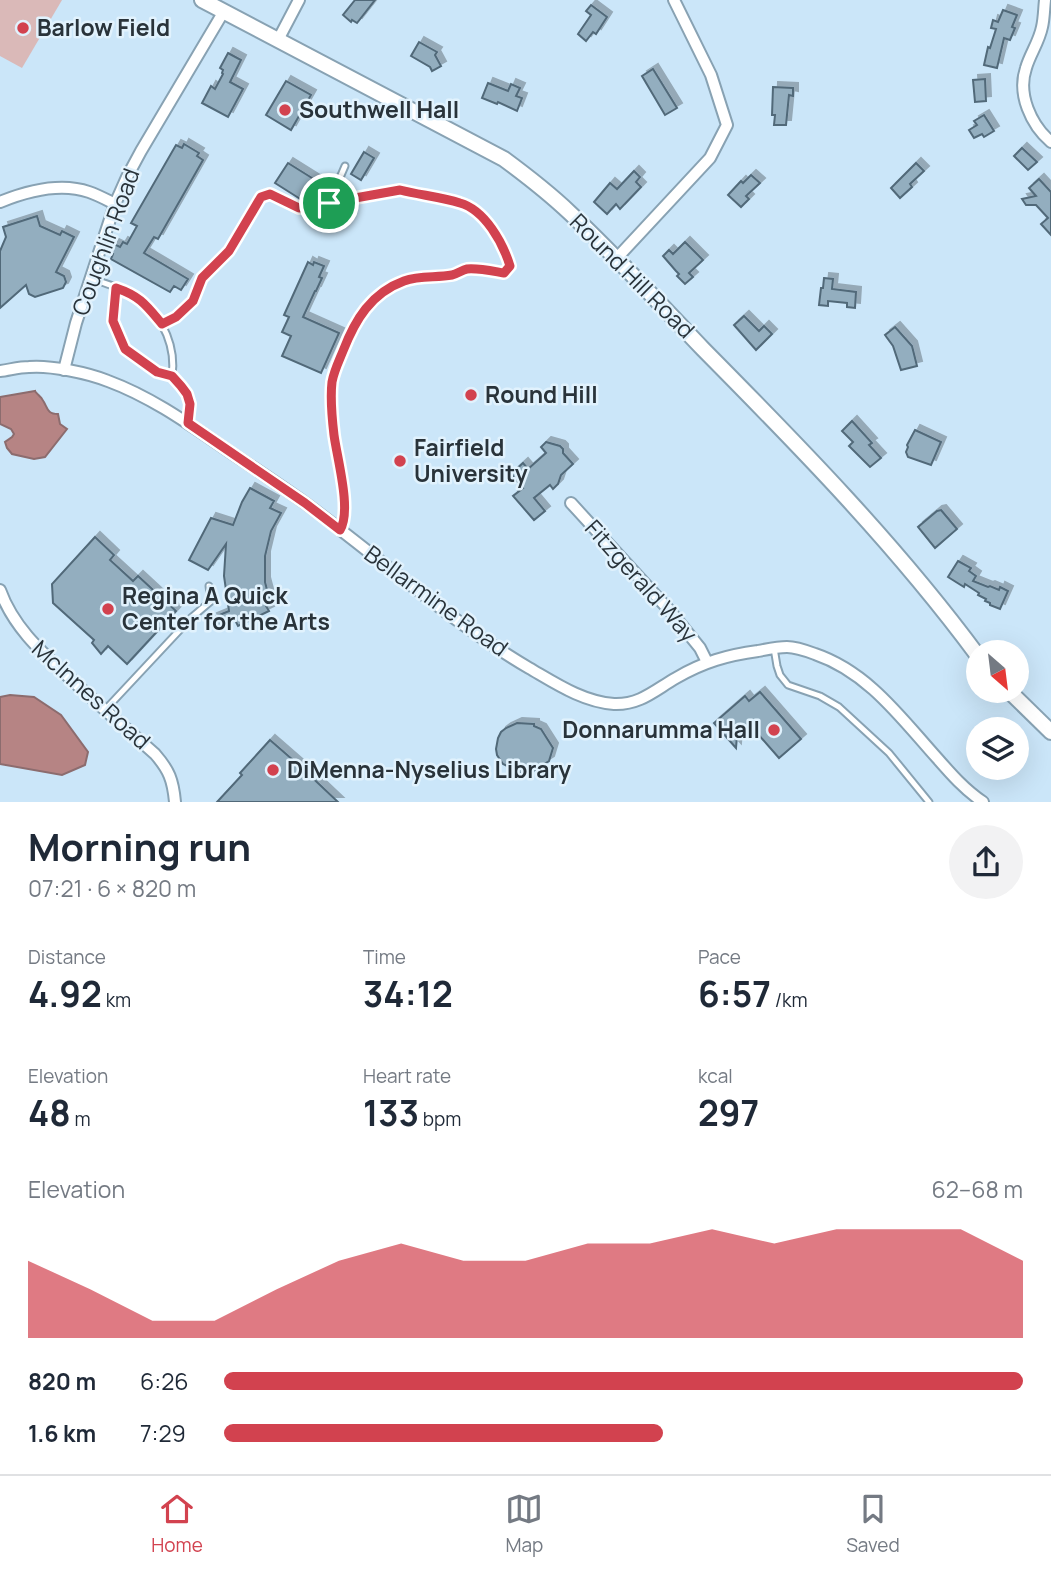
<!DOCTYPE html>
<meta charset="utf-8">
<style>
body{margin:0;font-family:Manrope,sans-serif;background:#f2f2f3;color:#1f2937;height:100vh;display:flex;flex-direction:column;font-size:26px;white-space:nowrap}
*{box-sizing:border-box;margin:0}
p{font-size:23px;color:#747a83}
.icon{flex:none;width:38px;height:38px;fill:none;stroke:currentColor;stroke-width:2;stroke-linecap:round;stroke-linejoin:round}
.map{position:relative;height:802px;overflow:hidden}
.drawer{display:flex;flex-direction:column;background:#fff;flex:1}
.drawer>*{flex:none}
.needle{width:46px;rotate:152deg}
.controls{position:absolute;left:966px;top:640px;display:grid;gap:14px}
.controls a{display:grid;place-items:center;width:63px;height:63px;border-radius:50%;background:#fff;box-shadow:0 7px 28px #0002;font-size:35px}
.pin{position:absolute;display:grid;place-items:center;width:60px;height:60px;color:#fff;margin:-30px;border:4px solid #fff;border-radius:50%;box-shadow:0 2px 7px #0007}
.round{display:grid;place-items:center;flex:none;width:74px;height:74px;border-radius:37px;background:#f2f2f3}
.headline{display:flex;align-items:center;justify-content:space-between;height:119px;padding:0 28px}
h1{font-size:38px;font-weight:700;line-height:52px}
.figures{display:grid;grid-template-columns:repeat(3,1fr);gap:10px;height:119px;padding:7px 28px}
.figures div{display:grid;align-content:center}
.figures b{font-size:35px;font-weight:700}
.figures small{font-size:19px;font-weight:400}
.figures p{font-size:19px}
.chart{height:196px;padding:14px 28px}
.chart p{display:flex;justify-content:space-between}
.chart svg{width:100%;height:126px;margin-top:7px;fill:#d2424f;opacity:.7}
ul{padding:0 28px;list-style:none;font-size:23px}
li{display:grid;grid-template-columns:112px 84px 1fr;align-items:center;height:52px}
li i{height:18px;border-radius:9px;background:#d2424f}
.dock{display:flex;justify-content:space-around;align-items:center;height:98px;border-top:2px solid #e0e1e3;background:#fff;font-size:19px;color:#747a83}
.dock a{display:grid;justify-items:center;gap:4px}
.dock .active{color:#d2424f}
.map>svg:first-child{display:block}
.green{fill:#dab9b8}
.water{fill:#b68484;stroke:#8c6c6e;stroke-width:2}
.building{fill:#93aebf;stroke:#516979;stroke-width:2;filter:url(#shadow)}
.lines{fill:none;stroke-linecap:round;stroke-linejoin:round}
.service-casing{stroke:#88a2b3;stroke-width:9}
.minor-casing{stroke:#88a2b3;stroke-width:14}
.secondary-casing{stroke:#88a2b3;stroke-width:18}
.service{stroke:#fff;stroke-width:5}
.minor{stroke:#fff;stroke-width:10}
.secondary{stroke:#fff;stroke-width:14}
.route-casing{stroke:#fff;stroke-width:14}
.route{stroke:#d2424f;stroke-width:9}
.poi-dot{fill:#d2424f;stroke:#e1f2fd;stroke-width:2.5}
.labels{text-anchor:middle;stroke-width:5;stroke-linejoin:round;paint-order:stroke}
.poi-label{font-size:23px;font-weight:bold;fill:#29333a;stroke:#e1f2fd;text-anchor:start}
.street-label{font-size:23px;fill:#29333a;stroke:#e1f2fd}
</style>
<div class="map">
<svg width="1051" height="802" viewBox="0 0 1051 802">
<defs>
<filter id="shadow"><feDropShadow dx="5" dy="-5" stdDeviation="0" flood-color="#0004"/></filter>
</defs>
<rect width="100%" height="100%" fill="#cbe6f9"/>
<path class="green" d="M0,0H62L22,68L0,56Z"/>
<g class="water">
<path d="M35,391C35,392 42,398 42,399C48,407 46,414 58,414L60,424L67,429L45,457L34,459L12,454L7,448L5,442L12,437L14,434L11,429L0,424V397Z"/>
<path d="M10,695L34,697L61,715L88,752L85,765L62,775L0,764V697Z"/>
</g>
<g class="building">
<path d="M355,0H375L357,23L352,20L351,22L343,15Z"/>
<path d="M591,5L607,17L596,34L593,32L586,41L578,34L591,15L586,11Z"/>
<path d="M1003,10L1017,15L1012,27L1015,28L1010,40L1004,38L997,68L984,65L988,47L990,48L996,29L991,28L993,20L998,22Z"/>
<path d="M419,42L437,52L435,55L441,66L432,71L430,67L411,56Z"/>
<path d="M228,53L241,60L230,82L243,89L228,117L202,103L211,86L215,89L223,74L222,73L223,70L220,68Z"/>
<path d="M653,69L677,108L665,115L642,76Z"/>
<path d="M985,79L986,101L975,102L973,80Z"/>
<path d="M286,81L311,95L291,130L266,115Z"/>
<path d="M488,83L508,91L511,84L520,88L516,96L522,98L517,111L498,102L497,104L482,98Z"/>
<path d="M773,87L793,88V96L789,95L786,125H774L775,115H772Z"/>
<path d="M984,115L994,131L984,137L982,134L974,138L969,130L977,125L974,121Z"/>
<path d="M184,144L199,153L197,156L203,160L158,239L154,237L144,253L188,279L181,290L174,286L170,292L111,259L113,254L110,252L114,244L120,247L123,242L127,244L137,226L131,223L176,145L182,148Z"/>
<path d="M1022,148L1037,162L1028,170L1014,156Z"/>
<path d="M364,152L374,158L361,180L351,174Z"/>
<path d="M288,163L320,183L309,201L305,202L275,183Z"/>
<path d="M916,163L924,171L910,184L912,187L900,198L891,188Z"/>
<path d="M634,171L640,177L636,182L641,187L620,209L616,204L607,214L594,202L610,183L617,189Z"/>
<path d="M751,175L760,183L746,196L749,199L741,207L728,195L741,181L743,183Z"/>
<path d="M1039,179L1051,192V235L1041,224L1048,218L1036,205H1026L1022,199L1036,196L1029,188Z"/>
<path d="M37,216L40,226L60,235L62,231L74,237L56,272L64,276L66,282L63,288L35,297L29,294L26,285L0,308V251L6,237L3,227Z"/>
<path d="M685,242L703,260L689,273L693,277L685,284L677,276L679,274L676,271L663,256L669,250L673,254Z"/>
<path d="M308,262L313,265L314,262L324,266L319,277L322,278L316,291H315L303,317L339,333L321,373L282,356L291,336L282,332L289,317L284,315Z"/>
<path d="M824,278L833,279L832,289L856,292L855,308L847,307V303L828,301V306L819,305L821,288H823Z"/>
<path d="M744,316L759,331L764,326L772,334L756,350L734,325Z"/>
<path d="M895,327L912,346L917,366L901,370L893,346L885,335Z"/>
<path d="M852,421L872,443L869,445L881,458L870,467L849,446L853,442L842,431Z"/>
<path d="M915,430L941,442L931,465L908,457L906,452L908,447L907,445Z"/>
<path d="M546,442L560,446L563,449V453L573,464L561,475L558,484L553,489L550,485L534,498L545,511L534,520L513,496L523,488L511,474L523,463L528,469L546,453L541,447Z"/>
<path d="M250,488L274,501L270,508L281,513L271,531L265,556V582L271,605L266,606L269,611L238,626L235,620L216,629L212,618L229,611L224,576L226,544L208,570L189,560L211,518L233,525L242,502Z"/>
<path d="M941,510L957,529L935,548L918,527L937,511Z"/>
<path d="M95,537L114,555L110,560L133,581L138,576L176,611L127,664L108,646L101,654L92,643L94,640L53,603L52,584Z"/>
<path d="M958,561L971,568L969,571L976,576L973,581L988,587L990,586L999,590L1000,587L1008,591L1000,609L990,605V603L985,601L986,599L978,595L979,593L965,584L964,587L948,577Z"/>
<path d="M760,692L801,739L779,758L750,725L737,736L736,748L714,723L745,696L749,701Z"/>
<path d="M517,723L534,724V726L541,729L553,748L549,761L530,773L523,770L522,774L514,772L515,770L503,764L497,755L496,749L498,738L501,732L506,728Z"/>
<path d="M270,740L301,767L338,802H217L242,775L240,773Z"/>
</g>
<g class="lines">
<defs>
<g id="service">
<path d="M329,203L345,166"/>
<path d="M91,278C107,285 129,289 142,301C164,319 176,348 172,376"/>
<path d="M116,288L113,321L125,349L157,372L172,376L181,386L187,394L190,404L188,423"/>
<path d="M162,324L176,317L193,301L202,278L229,251L261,197L270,194L299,208L400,190L462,203L479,214L492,229L505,249L510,266L504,273C492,271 479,268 467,269C462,270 458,274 452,275C436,278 421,275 404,281C370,293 356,320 343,351C339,361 334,371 332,382C330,399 332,418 334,435C337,458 352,512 340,530"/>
<path d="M774,648L777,666L780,675L788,685L820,696L839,707L889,753L929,802"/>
<path d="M105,710L191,618L211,601L209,586"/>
</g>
<g id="minor">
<path d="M1045,0C1044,9 1044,19 1042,27C1039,42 1030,54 1026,68C1017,94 1031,125 1051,142"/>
<path d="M278,40L299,0"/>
<path d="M0,202C27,191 60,182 89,192C98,195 107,200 115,204"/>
<path d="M616,259L710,158L727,125L711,75L674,0"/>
<path d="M64,370L76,323L115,204L127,177L141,151L224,11"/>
<path d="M0,371C9,370 19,367 29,367C50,365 88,373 108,381C154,398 193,427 233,454C257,470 281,486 305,503C380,558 449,621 529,668C555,683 583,702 614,704C640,705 655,690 676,678C703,662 728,655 758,651C768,649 778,647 787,647C796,647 807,651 815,654C868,672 901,718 937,758C951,774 965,790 983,802"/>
<path d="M571,503L670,611L700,648L707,662"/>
<path d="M0,590C14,629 44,654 74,682C100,706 128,730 155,754C169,770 173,780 175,802"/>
</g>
<g id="secondary">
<path d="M202,0L504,159C527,176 549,193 570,213C616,256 659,303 703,349C800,447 896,545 978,656"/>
<path d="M1009,691L1051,732"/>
</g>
</defs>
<use href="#service" class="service-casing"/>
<use href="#minor" class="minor-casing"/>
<use href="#secondary" class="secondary-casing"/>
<use href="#service" class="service"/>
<use href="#minor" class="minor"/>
<use href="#secondary" class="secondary"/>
</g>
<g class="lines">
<defs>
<path id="route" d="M400,190C420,195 441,197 460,203C485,210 503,243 510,266L504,273C492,271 479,268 467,269C462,270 457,274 452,275C436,278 420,275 404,281C371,293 355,320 343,351C339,361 334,371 332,382C330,399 332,418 334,435C337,458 352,511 340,530L305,503L188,423L190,404L187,394L181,386L172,376L157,372L125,349L113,321L116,288C140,296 146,305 162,324L176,317L193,301L202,278L229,251L261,197L270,194L299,208Z"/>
</defs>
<use href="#route" class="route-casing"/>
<use href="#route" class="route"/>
</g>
<g class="poi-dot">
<circle cx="23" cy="28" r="7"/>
<circle cx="285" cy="110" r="7"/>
<circle cx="471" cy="395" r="7"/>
<circle cx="400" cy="461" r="7"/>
<circle cx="108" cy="609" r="7"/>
<circle cx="774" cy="730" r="7"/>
<circle cx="273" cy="770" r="7"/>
</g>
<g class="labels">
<g class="poi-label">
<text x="37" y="36">Barlow Field</text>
<text x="299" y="118">Southwell Hall</text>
<text x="485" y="403">Round Hill</text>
<text x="414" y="456">Fairfield<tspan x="414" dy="26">University</tspan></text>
<text x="122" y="604">Regina A Quick<tspan x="122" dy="26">Center for the Arts</tspan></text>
<text x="760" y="738" text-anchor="end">Donnarumma Hall</text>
<text x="287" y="778">DiMenna-Nyselius Library</text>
</g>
<g class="street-label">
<text transform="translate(106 242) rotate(-70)" y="8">Coughlin Road</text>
<text transform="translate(632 276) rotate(45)" y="8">Round Hill Road</text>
<text transform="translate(641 581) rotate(48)" y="8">Fitzgerald Way</text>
<text transform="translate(436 601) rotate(36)" y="8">Bellarmine Road</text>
<text transform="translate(91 695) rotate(42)" y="8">McInnes Road</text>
</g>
</g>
</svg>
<div class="controls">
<a><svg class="needle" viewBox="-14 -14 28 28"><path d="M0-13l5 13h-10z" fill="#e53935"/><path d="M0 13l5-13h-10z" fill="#747a83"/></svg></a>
<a><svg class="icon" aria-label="layers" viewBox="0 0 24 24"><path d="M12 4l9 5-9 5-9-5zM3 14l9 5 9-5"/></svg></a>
</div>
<div class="pin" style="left:329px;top:203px;background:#1e9e55"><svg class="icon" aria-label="arrive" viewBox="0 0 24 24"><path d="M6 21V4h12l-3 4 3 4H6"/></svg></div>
</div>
<section class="drawer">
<div class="headline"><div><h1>Morning run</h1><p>07:21 · 6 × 820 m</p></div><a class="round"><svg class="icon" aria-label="share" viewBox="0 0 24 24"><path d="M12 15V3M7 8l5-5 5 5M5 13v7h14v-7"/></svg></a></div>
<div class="figures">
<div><p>Distance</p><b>4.92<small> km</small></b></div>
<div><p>Time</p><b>34:12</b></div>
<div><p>Pace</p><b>6:57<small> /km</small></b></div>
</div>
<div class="figures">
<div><p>Elevation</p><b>48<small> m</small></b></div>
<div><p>Heart rate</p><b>133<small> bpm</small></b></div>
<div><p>kcal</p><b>297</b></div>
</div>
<div class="chart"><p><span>Elevation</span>62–68 m</p>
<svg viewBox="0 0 160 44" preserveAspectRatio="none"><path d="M0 44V17L10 27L20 38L30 38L40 27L50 17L60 11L70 17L80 17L90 11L100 11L110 6L120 11L130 6L140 6L150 6L160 17V44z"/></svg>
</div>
<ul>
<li><b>820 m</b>6:26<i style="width:100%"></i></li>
<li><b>1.6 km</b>7:29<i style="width:55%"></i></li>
</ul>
</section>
<nav class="dock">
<a class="active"><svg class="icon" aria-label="home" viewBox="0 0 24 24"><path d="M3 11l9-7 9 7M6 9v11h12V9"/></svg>Home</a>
<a><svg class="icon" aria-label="map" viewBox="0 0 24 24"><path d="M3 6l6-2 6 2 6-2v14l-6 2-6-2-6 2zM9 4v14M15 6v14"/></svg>Map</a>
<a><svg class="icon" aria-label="saved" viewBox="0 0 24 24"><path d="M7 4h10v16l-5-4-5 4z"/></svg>Saved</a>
</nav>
